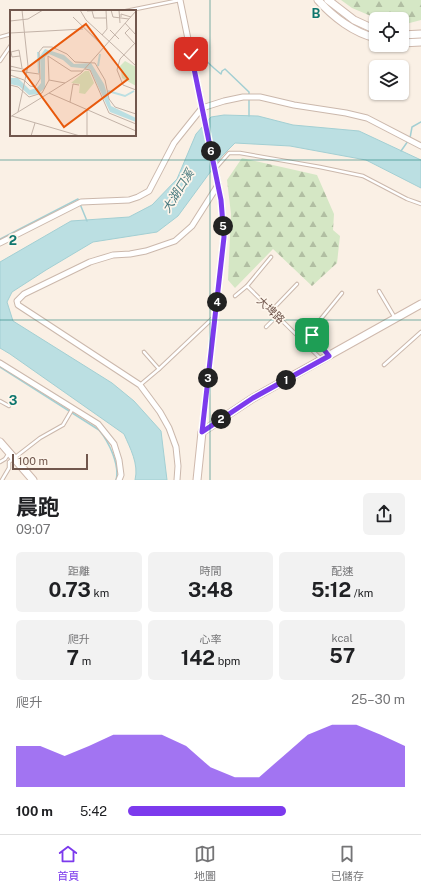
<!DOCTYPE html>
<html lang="zh-TW">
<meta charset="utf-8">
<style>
body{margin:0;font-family:"Public Sans","Noto Sans TC",sans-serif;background:#f2f2f2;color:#202124;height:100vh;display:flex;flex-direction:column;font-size:15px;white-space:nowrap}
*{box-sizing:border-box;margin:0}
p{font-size:13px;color:#757577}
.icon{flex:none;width:22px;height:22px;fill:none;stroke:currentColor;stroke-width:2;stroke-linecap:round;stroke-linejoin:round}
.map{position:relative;height:480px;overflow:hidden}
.details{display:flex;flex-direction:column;background:#fff;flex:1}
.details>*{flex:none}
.fabs{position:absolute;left:369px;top:12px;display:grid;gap:8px}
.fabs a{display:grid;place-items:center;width:40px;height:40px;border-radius:6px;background:#fff;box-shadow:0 1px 3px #0004;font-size:20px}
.scale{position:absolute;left:12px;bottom:10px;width:76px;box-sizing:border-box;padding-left:4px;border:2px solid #71574d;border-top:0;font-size:11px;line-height:14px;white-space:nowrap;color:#71574d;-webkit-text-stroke:3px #fdf5eb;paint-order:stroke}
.pin{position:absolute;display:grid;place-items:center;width:34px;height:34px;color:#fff;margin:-17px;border-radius:8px;box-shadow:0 2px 6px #0006}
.km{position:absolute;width:20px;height:20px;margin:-10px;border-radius:50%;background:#222;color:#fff;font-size:11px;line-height:20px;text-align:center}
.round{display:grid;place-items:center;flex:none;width:42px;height:42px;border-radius:6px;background:#f2f2f2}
.overview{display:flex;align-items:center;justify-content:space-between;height:68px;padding:0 16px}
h1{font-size:22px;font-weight:700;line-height:30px}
.metrics{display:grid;grid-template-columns:repeat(3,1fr);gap:6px;height:68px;padding:4px 16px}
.metrics div{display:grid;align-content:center;border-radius:6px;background:#f2f2f2;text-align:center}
.metrics b{font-size:20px;font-weight:700}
.metrics small{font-size:11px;font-weight:400}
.metrics p{font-size:11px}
.chart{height:112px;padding:8px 16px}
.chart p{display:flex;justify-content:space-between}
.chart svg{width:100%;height:72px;margin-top:4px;fill:#7c3aed;opacity:.7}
ul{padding:0 16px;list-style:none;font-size:13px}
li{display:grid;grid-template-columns:64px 48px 1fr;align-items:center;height:30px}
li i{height:10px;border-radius:5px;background:#7c3aed}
.dock{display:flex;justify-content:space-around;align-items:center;height:56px;border-top:1px solid #e0e0e0;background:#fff;font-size:11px;color:#757577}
.dock a{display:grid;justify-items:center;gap:2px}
.dock .active{color:#7c3aed}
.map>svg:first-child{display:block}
.forest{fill:url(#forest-firs)}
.water{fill:#bbdfe2;stroke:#a3cfd3}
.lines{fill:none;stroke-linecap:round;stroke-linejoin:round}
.stream{stroke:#a3cfd3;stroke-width:1.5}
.lane-casing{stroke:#cbb8ac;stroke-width:4.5}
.street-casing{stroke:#cbb8ac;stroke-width:7}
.secondary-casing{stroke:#cfb9ad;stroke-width:9}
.lane{stroke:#fff;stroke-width:2.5}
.street{stroke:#fff;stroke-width:5}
.secondary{stroke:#fff;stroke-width:7}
.route-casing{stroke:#fff;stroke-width:8}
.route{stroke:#7c3aed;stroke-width:5}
.grid{fill:none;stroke:#0f766e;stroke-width:1;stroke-opacity:0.55}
.labels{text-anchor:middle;stroke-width:3.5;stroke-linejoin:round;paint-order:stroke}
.street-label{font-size:11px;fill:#71574d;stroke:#fdf5eb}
.water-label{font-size:12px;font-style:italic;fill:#45777c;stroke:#fdf5eb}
.inset-river{fill:none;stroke:#bbdfe2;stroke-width:2}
.inset-road{fill:none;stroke:#c3b3a8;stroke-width:1}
.view{fill:#e8590c;fill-opacity:0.15;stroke:#e8590c;stroke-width:2}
.inset-edge{fill:none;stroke:#71574d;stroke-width:2}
.grid-label{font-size:13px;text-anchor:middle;font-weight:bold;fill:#0f766e;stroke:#fdf5eb;stroke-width:3.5;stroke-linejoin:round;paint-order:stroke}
</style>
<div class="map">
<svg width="421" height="480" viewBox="0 0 421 480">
<defs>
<pattern id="forest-firs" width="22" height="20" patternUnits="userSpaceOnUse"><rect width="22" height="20" fill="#d5e7c5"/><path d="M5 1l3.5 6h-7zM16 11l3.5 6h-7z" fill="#b1bea2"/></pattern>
</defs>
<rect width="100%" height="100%" fill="#faf0e5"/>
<g class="forest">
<path d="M341,0H421V20L402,25V19H378L352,8Z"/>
<path d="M242,158L317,175L334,214L333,230L340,236L337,263L312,286L273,249L235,288L228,280L231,214L227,180Z"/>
</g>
<path class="water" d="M224,115L258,116L293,125L359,131L421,160V188L366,160L290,146L235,143L222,156L178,216L157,232L93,242L46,270L12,292L7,302L13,321L112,383L134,401L161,431L167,480H135C139,464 130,448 124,434L10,354L0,348V262L71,221L129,217L152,205L177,179L196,134L211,117Z"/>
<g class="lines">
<g class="stream">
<path d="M200,42C199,57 210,65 221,74L222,71L225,69L249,92V116"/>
<path d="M410,138L412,127L421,122"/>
<path d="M401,151L408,141"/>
<path d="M80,204L87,221"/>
<path d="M0,239L78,199L79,201"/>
<path d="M0,367L99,430C109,442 120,465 116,480"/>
</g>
<defs>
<g id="lane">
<path d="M126,11L180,0"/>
<path d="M0,37L11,34"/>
<path d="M0,61L11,45"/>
<path d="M215,169L229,153H240L320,167L363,176L407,199L421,204"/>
<path d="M271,257L247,286L320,358"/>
<path d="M379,291L395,318"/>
<path d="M235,296L247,286"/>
<path d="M272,310L297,284"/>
<path d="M266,327L277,316"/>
<path d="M144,352L159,369"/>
<path d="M327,354L312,335L311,331L342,293"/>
<path d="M384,365L421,332"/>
<path d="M140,385L159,369L215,316"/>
<path d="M0,401L9,406"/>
<path d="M0,462L5,459L9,453"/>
<path d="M2,480L9,468V462L40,438L63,425L73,408"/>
</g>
<g id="street">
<path d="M180,0L221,200L224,237L202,432"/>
<path d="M0,243L81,202L129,200L138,197L149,191L174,143L202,108L224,101L243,97H260L294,105L346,113L367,118L421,146"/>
<path d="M0,363L98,424L114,444L119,460L121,475L119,480"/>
<path d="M177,480L178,466L176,447L169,428L160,412L140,385L41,320L18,305L17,301L24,294L90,262L113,255L130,254L146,251L175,241L192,226L218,185"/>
</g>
<g id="secondary">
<path d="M318,0C333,17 354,33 376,38"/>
<path d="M328,0L354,20L376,30"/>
<path d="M402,35L421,34"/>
<path d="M402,43L421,42"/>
<path d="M0,442L33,480"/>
<path d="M197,480L202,432L253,398L421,304"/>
</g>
</defs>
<use href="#lane" class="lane-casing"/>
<use href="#street" class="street-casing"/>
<use href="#secondary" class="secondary-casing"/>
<use href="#lane" class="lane"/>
<use href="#street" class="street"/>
<use href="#secondary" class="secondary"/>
</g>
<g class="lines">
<defs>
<path id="route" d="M191,54L221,200L224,237L202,432L253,398L329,356L312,335"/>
</defs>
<use href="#route" class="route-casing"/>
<use href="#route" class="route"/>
</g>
<path class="grid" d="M210,0V480M0,160H421M0,320H421"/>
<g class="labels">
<g class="street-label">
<text transform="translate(271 310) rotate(44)" y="4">大埤路</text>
</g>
<g class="water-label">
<text transform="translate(178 191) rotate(-58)" y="4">大湖口溪</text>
</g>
</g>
<g transform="translate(10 10)">
<rect width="126" height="126" fill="#faf0e5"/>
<path d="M115,51L126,57V76L112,68L110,56ZM75,61H79L84,73L75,84L69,83L70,74L61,73Z" fill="#d5e7c5"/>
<path d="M35,39L54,45L64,54L81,53L94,74L101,96L126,108V112L100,102L80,59L61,57L53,50L39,44L35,47V78L28,84L19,85L9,76L0,74V68H8L20,80L27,78L31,73L30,46Z" fill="#bbdfe2"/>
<path class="inset-river" d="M28,42L29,63M88,56L90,44M98,81L115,86L124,81"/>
<path class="inset-road" d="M70,0L76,10L126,56M101,0L103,7L119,9M109,0L110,13M77,1L96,0M82,1L84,8H96M63,7L94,37M111,7V4L121,7M0,11L18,9L33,0M115,13L126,25M120,18L115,23L125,34M100,20L109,29M0,23L73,19M92,25L97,19L96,0M126,32L110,49L107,60L113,75L126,80M10,46L9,40L1,42L2,47L10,46L12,58M0,56L17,60M1,56L0,60L29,64M75,59L80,60L99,103L126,114M0,65L14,70L20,76L25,77L30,69L29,42L33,37H42L57,44L65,52L85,53L95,70L99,89L105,97L126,104M39,70L55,73M0,75L8,77L19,87L32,83L39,70L38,46L61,61H73M39,83L71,63L126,1M60,92L63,74L69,75M8,102L18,56L12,0M2,106L70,126M0,107L39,83L126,121M21,126L25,113M77,126V100"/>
<path class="view" d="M76,14L118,69L54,117L13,61Z"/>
<rect width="126" height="126" class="inset-edge"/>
</g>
<g class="grid-label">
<text x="316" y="18">B</text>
<text x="13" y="245">2</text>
<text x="13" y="405">3</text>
</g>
</svg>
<div class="fabs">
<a><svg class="icon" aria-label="locate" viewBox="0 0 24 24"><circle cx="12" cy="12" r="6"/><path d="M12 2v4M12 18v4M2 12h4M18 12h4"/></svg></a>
<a><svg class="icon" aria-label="layers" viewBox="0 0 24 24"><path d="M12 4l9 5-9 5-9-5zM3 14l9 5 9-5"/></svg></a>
</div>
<div class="scale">100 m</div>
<div class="pin" style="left:312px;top:335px;background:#1e9e55"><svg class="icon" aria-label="arrive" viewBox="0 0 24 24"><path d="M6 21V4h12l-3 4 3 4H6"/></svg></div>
<div class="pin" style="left:191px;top:54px;background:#d93025"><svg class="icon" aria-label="check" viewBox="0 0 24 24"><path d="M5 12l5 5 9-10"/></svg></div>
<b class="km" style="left:286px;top:380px">1</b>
<b class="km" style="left:221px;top:419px">2</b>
<b class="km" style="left:208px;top:378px">3</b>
<b class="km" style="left:217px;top:302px">4</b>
<b class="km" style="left:223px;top:226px">5</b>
<b class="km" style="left:211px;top:151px">6</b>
</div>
<section class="details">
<div class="overview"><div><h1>晨跑</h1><p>09:07</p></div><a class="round"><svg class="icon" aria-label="share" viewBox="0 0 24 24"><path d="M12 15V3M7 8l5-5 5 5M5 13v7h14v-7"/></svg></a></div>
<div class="metrics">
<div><p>距離</p><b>0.73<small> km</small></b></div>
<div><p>時間</p><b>3:48</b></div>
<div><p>配速</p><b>5:12<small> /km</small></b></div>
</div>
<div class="metrics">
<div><p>爬升</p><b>7<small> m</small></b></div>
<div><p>心率</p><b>142<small> bpm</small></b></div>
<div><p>kcal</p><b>57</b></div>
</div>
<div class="chart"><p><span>爬升</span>25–30 m</p>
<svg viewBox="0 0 160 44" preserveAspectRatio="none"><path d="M0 44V19L10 19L20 25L30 19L40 12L50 12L60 12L70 19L80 32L90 38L100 38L110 25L120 12L130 6L140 6L150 12L160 19V44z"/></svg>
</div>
<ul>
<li><b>100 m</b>5:42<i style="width:57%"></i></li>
</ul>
</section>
<nav class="dock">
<a class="active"><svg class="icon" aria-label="home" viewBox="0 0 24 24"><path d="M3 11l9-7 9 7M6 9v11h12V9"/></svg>首頁</a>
<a><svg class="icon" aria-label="map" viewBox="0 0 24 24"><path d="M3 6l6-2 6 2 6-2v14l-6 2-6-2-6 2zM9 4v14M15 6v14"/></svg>地圖</a>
<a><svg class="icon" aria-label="saved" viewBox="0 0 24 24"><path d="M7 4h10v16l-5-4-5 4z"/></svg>已儲存</a>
</nav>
